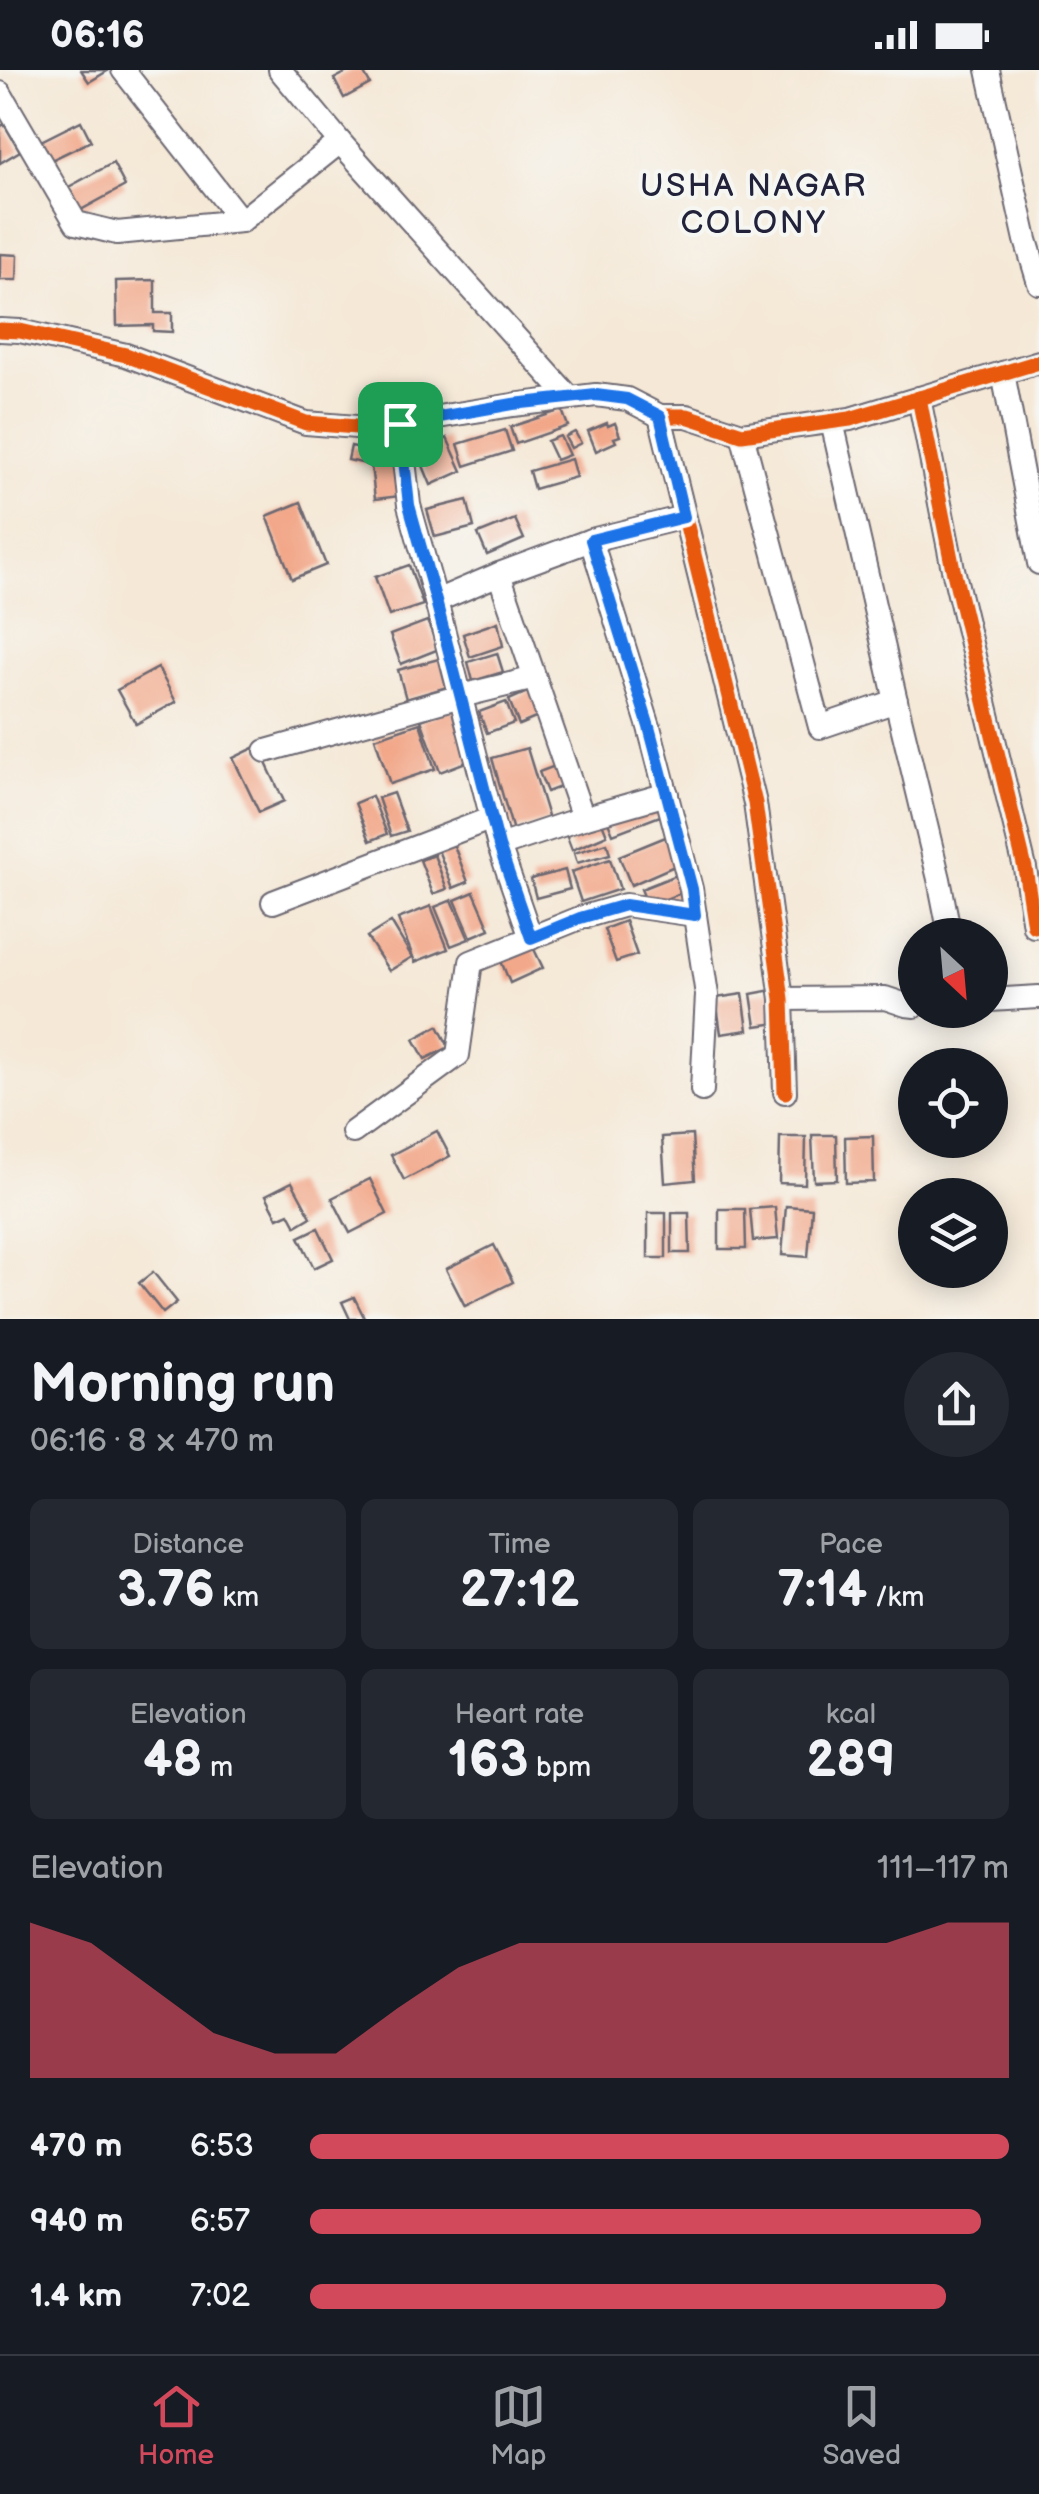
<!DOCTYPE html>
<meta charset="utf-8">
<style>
body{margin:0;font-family:"Balsamiq Sans",sans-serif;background:#242831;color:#f1f3f6;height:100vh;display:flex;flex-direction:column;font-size:38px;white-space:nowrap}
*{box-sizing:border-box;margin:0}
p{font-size:32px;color:#9ea1a6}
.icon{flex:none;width:55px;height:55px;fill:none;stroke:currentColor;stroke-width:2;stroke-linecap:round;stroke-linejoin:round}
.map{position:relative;height:1249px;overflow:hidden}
.details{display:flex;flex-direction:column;background:#171b24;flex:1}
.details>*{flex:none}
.needle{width:65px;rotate:154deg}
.tools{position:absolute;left:898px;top:848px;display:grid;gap:20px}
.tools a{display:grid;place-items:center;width:110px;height:110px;border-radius:50%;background:#171b24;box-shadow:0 5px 25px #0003;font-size:50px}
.pin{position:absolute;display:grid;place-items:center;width:85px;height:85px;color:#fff;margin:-42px;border-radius:20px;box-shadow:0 5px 15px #0006}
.round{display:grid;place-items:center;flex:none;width:105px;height:105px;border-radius:52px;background:#242831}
.summary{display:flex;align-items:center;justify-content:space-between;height:170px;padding:0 30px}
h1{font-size:55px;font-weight:700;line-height:75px}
.stats{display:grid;grid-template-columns:repeat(3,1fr);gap:15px;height:170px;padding:10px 30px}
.stats div{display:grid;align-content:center;border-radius:15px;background:#242831;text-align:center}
.stats b{font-size:50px;font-weight:700}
.stats small{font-size:28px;font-weight:400}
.stats p{font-size:28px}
.chart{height:280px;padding:20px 30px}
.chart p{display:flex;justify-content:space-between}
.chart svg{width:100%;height:180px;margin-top:10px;fill:#d1495b;opacity:.7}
ul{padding:0 30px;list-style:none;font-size:32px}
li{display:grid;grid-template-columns:160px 120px 1fr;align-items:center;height:75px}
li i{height:25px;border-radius:12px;background:#d1495b}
.status{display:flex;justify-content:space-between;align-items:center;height:70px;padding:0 50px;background:#171b24;direction:ltr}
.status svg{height:28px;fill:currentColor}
.dock{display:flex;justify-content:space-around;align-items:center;height:140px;border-top:2px solid #363941;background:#171b24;font-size:28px;color:#9ea1a6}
.dock a{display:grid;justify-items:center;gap:5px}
.dock .on{color:#d1495b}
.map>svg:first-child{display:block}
.building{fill:#f2a687}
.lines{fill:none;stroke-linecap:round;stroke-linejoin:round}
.minor-casing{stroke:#6c6771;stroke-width:26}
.minor{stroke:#fff;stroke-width:22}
.cycleway-casing{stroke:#f6f6f2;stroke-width:21}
.cycleway{stroke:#e8590c;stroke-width:15}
.route-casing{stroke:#fff;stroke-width:20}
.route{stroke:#1a73e8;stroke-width:12}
.labels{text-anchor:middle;stroke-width:8;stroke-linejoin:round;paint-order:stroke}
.neighbourhood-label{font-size:32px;letter-spacing:2.5px;fill:#22223b;stroke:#f6f6f2}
</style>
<div class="status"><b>06:16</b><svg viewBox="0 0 49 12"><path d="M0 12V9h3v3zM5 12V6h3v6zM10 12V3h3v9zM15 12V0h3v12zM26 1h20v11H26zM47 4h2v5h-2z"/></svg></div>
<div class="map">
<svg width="1039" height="1249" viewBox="0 0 1039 1249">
<rect width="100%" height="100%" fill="#f6f6f2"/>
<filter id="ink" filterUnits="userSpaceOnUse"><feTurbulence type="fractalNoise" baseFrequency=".01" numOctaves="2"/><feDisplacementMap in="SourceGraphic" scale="20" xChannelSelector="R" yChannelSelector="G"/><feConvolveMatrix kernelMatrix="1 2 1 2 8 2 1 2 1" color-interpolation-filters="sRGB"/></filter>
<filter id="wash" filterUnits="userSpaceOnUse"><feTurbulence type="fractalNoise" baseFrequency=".0048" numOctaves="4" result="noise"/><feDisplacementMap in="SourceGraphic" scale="40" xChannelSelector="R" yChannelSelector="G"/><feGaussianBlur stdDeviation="2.25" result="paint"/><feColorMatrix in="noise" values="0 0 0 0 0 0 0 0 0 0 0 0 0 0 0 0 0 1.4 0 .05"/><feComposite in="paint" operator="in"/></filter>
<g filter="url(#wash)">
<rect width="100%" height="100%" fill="#f5e8d6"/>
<g id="blocks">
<g class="building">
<path d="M81,0H109L89,12Z"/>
<path d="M351,0H362L370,14L344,28L334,9Z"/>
<path d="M81,51L91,71L45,93L35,74Z"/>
<path d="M4,54L20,81L0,93V57Z"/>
<path d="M113,93L125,116L77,142L65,119Z"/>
<path d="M0,184L18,185L17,210H0Z"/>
<path d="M155,210V243H172V262L153,261V255L117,256L116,211Z"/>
<path d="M562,340L568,356L516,374L510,357Z"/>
<path d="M607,353L608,356L615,353L620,366L614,368L616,372L596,381L588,361Z"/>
<path d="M505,360L512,381L465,396L458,374Z"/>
<path d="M575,362L581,373L571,378L565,367Z"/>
<path d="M560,366L569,385L556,390L547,371Z"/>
<path d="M447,368L462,401L431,415L417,381Z"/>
<path d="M351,376L370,380L366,394L348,390Z"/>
<path d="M571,389L576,407L534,419L529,401Z"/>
<path d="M397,392L400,426L375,429L371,395Z"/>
<path d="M467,430L474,457L435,467L427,440Z"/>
<path d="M301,432L326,495L292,509L267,446Z"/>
<path d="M515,449L524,469L487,485L478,464Z"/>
<path d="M409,495L423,535L389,546L375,507Z"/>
<path d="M427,551L439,579L401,594L390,565Z"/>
<path d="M498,552L503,576L470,587L463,564Z"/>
<path d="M497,583L503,602L473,611L468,592Z"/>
<path d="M446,587L454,615L406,629L398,600Z"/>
<path d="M158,598L176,632L136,654L117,620Z"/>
<path d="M534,619L545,644L519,655L509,630Z"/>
<path d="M506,632L514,653L487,663L479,642Z"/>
<path d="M454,638L474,689L440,702L421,650Z"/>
<path d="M420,653L435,699L390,714L375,668Z"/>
<path d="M258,676L284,731L259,742L233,688Z"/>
<path d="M527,678L549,750L513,761L492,688Z"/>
<path d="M560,694L568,714L547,722L539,702Z"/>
<path d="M393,723L407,761L391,766L378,728Z"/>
<path d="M372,726L387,764L370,771L355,733Z"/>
<path d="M662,728L668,743L613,764L607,749Z"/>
<path d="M599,745L607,765L572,780L564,759Z"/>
<path d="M668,766L679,794L631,815L619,786Z"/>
<path d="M453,773L468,812L453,818L438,780Z"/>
<path d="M607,773L610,784L577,793L574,783Z"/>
<path d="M434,785L447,819L433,824L420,790Z"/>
<path d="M610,789L620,819L581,832L571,802Z"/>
<path d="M565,800L570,819L536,828L531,809Z"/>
<path d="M679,804L686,821L648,836L641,819Z"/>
<path d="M474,822L490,859L471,867L455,830Z"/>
<path d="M452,830L469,869L451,876L435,837Z"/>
<path d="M431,836L448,879L415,892L398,849Z"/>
<path d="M625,851L637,885L616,892L604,859Z"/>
<path d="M391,852L412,887L389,901L367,867Z"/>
<path d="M533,877L543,898L510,913L501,891Z"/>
<path d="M772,920L777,953L756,956L751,924Z"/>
<path d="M743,924L748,960L721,964L716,928Z"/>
<path d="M438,956L449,977L425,989L414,969Z"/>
<path d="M437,1061L450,1086L404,1110L391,1085Z"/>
<path d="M692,1065L695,1110L665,1113L662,1067Z"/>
<path d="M812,1065H836L837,1110L814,1111Z"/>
<path d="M873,1066L874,1112L846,1113L845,1067Z"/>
<path d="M780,1067H806L805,1114L779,1113Z"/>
<path d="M370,1109L387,1144L350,1163L332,1128Z"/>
<path d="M292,1112L311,1147L296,1156L289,1143L278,1148L266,1125Z"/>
<path d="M786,1136L812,1138L808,1187L782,1185Z"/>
<path d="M775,1137L778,1169L753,1171L750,1139Z"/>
<path d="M719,1139H745L746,1179H719Z"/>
<rect x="648" y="1143" width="18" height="45"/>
<path d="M672,1143H689L690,1183H672Z"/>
<path d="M318,1158L333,1189L314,1198L299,1167Z"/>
<path d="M494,1175L513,1212L465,1236L446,1199Z"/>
<path d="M153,1202L177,1232L163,1243L139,1213Z"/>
<path d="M354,1227L365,1249H350L342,1232Z"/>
</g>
</g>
</g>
<g filter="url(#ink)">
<use href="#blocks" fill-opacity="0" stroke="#6c6771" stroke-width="2.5"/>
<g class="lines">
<defs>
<g id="minor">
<path d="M123,0L241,151L340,72"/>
<path d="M280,0L340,72L570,328"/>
<path d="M988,0L1026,170L1039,213"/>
<path d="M0,23L76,153L117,163L241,151"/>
<path d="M0,260L20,261L126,285L306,353L369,358L513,335L596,325L627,329L660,346H687L742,364L850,349L1039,292"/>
<path d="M1003,303L1039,493"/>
<path d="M919,328L953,499L1025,798L1034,856"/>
<path d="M660,346L755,733L782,929L785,1022"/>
<path d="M400,355L409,435L436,531L499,776L531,868"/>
<path d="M742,364L820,657L896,631L832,352"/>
<path d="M684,447L591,470L649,657L691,819L707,925L702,1020"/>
<path d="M591,470L499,504L583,748L667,724"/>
<path d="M436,531L499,504"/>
<path d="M896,631L939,809L950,865"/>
<path d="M266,681L461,626L535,608"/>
<path d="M499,776L583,748"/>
<path d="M273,832L492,748"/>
<path d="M782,929L885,928L906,935L915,936"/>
<path d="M990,930L1039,927"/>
<path d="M353,1062L458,985L471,892L580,848L625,835L695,845"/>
</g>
</defs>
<use href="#minor" class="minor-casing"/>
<use href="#minor" class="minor"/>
<defs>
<g id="cycleway">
<path d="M0,260L20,261L126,285L306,353L369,358L513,335L596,325L627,329L660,346H687L742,364L850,349L1039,292"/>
<path d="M919,328L953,499L1025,798L1034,856"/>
<path d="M660,346L755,733L782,929L785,1022"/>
</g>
</defs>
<use href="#cycleway" class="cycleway-casing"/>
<use href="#cycleway" class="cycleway"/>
</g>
</g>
<g class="lines" filter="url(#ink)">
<defs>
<path id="route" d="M596,325L627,329L660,346L684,447L591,470L649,657L692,819L695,845L625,835L580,848L531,868L499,776L436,531L409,435L400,354L513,334Z"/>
</defs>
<use href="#route" class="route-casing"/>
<use href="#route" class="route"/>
</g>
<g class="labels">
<g class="neighbourhood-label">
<text x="754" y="126">USHA NAGAR<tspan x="754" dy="37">COLONY</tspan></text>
</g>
</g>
</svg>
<div class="tools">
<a><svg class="needle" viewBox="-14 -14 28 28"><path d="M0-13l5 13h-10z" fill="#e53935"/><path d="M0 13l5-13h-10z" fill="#9ea1a6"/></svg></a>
<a><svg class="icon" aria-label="locate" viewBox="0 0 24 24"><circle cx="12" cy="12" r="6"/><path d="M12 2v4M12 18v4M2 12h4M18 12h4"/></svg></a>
<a><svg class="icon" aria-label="layers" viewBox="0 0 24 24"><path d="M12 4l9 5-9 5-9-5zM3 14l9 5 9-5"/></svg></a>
</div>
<div class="pin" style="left:400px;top:354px;background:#1e9e55"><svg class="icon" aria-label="arrive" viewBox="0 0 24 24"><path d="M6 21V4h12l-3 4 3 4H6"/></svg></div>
</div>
<section class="details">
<div class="summary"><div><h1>Morning run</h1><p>06:16 · 8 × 470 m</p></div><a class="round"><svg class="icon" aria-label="share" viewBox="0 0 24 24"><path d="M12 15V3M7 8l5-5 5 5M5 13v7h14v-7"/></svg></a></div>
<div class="stats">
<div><p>Distance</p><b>3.76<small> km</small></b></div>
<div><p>Time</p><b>27:12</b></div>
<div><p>Pace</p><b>7:14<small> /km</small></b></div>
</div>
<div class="stats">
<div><p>Elevation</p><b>48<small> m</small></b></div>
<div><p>Heart rate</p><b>163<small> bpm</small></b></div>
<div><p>kcal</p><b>289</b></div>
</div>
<div class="chart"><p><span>Elevation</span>111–117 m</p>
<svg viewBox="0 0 160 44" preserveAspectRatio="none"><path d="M0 44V6L10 11L20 22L30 33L40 38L50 38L60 27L70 17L80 11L90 11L100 11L110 11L120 11L130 11L140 11L150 6L160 6V44z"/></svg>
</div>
<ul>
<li><b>470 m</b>6:53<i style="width:100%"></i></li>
<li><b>940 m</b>6:57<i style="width:96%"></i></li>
<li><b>1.4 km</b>7:02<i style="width:91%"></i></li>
</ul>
</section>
<nav class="dock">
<a class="on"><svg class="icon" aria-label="home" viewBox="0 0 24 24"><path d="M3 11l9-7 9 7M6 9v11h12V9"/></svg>Home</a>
<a><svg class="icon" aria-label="map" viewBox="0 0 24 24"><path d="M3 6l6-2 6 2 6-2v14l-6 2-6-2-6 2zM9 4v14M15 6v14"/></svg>Map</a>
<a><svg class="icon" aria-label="saved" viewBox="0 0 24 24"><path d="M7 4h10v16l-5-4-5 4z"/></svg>Saved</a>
</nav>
